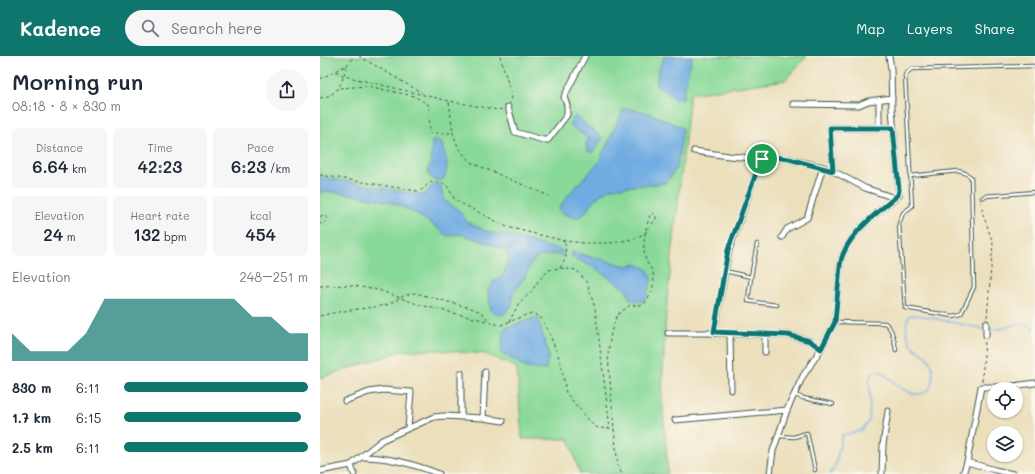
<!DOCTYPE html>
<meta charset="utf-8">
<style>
body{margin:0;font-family:Mali,sans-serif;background:#f6f6f7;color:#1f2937;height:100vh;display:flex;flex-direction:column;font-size:15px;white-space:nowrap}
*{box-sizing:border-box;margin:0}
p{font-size:13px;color:#747a83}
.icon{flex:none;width:22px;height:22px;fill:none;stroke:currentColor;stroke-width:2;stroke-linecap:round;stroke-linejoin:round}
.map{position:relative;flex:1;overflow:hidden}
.details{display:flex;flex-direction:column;background:#fff;width:320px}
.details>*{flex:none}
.buttons{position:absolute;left:667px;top:326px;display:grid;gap:8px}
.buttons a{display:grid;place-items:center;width:36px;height:36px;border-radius:50%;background:#fff;box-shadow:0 1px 3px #0004;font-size:20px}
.pin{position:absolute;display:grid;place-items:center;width:34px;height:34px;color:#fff;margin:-17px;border:2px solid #fff;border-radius:50%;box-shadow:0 1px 4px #0007}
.round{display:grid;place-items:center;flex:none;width:42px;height:42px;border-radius:21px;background:#f6f6f7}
.summary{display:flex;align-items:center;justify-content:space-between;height:68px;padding:0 12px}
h1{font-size:22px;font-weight:600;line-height:30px}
.metrics{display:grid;grid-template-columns:repeat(3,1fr);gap:6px;height:68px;padding:4px 12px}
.metrics div{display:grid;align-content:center;border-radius:6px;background:#f6f6f7;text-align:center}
.metrics b{font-size:17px;font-weight:600}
.metrics small{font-size:11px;font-weight:400}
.metrics p{font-size:11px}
.chart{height:112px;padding:8px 12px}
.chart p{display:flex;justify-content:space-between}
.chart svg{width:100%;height:72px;margin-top:4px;fill:#0f766e;opacity:.7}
ul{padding:0 12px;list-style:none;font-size:13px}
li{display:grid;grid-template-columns:64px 48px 1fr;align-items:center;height:30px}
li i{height:10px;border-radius:5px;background:#0f766e}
header{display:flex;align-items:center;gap:24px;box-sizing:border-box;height:56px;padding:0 20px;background:#0f766e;color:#fff}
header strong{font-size:19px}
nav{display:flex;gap:22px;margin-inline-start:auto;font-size:14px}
.search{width:280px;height:36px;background:#f6f6f7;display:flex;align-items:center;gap:10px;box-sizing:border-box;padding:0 14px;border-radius:22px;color:#747a83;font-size:15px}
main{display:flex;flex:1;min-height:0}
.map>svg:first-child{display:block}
.green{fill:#89d999;stroke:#548b66}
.water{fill:#70ace2;stroke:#48748b}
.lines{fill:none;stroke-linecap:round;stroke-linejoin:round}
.stream{stroke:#70ace2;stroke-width:1.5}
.lane-casing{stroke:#3e5548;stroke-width:4.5}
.street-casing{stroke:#3e5548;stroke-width:7}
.path{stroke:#3e5548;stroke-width:1;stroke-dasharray:3 3;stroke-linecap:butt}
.lane{stroke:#fff;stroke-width:2.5}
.street{stroke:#fff;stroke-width:5}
.route-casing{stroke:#fff;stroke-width:8}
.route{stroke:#0f766e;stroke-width:5}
</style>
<header>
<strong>Kadence</strong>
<div class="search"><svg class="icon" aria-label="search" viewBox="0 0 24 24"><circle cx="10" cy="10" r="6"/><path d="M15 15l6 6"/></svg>Search here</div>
<nav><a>Map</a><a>Layers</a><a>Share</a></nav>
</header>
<main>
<section class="details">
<div class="summary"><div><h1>Morning run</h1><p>08:18 · 8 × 830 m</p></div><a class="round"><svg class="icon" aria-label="share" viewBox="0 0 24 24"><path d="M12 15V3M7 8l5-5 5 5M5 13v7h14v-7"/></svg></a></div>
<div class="metrics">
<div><p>Distance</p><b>6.64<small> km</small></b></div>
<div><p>Time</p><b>42:23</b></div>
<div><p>Pace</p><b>6:23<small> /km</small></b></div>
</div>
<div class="metrics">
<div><p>Elevation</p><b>24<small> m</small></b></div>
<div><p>Heart rate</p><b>132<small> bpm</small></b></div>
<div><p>kcal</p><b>454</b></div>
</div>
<div class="chart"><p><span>Elevation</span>248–251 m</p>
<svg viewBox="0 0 160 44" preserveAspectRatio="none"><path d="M0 44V27L10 38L20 38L30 38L40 27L50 6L60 6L70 6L80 6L90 6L100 6L110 6L120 6L130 17L140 17L150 27L160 27V44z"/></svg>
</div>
<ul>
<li><b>830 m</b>6:11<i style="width:100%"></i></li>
<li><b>1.7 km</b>6:15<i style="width:96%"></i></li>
<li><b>2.5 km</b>6:11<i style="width:100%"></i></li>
</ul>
</section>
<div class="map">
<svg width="715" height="418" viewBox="0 0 715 418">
<rect width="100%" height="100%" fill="#fbf7ec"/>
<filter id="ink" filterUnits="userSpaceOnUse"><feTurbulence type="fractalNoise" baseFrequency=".025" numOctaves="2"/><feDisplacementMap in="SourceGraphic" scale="8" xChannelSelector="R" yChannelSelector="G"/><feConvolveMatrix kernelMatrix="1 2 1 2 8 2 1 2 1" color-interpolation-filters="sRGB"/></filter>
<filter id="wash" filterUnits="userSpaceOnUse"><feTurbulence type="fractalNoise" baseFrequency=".012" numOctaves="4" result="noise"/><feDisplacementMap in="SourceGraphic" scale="16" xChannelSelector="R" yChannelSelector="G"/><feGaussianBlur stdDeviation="0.9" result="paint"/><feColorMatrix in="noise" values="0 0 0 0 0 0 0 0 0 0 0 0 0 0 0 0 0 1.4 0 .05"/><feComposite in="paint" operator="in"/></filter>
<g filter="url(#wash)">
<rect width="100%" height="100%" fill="#ebdfbc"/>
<path class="green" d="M0,0H487L465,24L370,38L346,255L342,338L348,418H260L249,383H202L197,312L166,298L116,294L82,295L0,322Z"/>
<g class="water">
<path d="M345,0H372L362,44L354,42L336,28L340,10Z"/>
<path d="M304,52L329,57L363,72L357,111L346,127L292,132L278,140L264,158L256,162L241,157L239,152L250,137L279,106Z"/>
<path d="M255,60L283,82L272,97L267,94L266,87L269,83L249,69Z"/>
<path d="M112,85H121C125,98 132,115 121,125L115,124L109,120L108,114L111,106Z"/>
<path d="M0,121L104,139L115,127L120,128L124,144L140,155L147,166L168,176L187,179L243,195V200L233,198L217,201L211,208L205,221L193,237L192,249L185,258L178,259L171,255L168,235L173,226L183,220L189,202L187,194L141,178L127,180C111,165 84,149 62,144C44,140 25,138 7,135L0,137Z"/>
<path d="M252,196L307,210L317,208L327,213L332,222L326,242L320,246L310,243L306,233L273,211L252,201Z"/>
<path d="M214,262L218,263L229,300L225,314L206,312L181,296L184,273Z"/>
</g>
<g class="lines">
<g class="stream">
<path d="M668,273C671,273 675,274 678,273C692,271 701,263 715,273"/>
<path d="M510,418L515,411L522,379L541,375L549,365L550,343L549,326L553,316L561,315C570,323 581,335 594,338C615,341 617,315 608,302C604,297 595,294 591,288C588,283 585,270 587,264C588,262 589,261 590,259H598L664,273"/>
</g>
</g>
</g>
<g filter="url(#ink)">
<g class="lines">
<defs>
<g id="lane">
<path d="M590,120L638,115L645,117L651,121L654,231L641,258L633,260L585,252L579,168L583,157L592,150L585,19L591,13L715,10"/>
<path d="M662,142L665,140L715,136"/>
<path d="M405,215L431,221L437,188"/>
<path d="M431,221L428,245L457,249"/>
<path d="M516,266L565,267C573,273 574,284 576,294"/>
<path d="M475,339L483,342L513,348"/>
<path d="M459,380L474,381L487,377L495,414"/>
</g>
<g id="street">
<path d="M559,44V72"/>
<path d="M473,48L539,49L548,45L572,42"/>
<path d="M188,51L195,76L223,84H228L247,59V49L244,41L265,0"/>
<path d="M374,95L409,100L442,103"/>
<path d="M513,115L510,72H573"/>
<path d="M462,181L467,173L487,162L503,111"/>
<path d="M348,277H394"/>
<path d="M410,277L411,334"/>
<path d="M445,278V296"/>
<path d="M666,279V267"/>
<path d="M501,293L490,285L468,279L394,277L409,194L435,120L442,103L447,100L455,101L469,103L503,111L513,115L545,132L575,142"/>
<path d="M25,345L49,336L63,334L91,336L88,372"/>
<path d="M141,361V317"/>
<path d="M163,362L165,316"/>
<path d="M355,364L467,354"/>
<path d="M42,401C69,401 94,408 119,418"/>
<path d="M647,406L675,414L693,418"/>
<path d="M31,409L34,418"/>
<path d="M0,415L31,409L62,384L114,361L124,360L163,362L183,365"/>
<path d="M450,418L453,395L467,354L483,320L501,293L515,266L520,210C523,181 557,157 579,139L572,53L571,13L569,0"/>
<path d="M562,418L563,389L568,355"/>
<path d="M643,418L647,406L661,331H686L715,327"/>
</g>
</defs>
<use href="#lane" class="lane-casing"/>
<use href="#street" class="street-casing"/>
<g class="path">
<path d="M39,0L102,37"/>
<path d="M180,0L192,41L190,47"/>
<path d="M16,15L24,20L129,45L178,54L182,53"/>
<path d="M0,23L27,9L34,0"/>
<path d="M20,32L47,30L94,40L109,49L110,77H133"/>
<path d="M0,42C21,38 21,27 27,9"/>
<path d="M129,46L133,77L138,91L150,106L229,140"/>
<path d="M0,119L97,135C106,134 104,130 110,127C113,125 116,126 119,126C130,128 130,137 135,144L187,171L245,185L263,187H291L308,184L318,181L326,176L336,163V159L333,157L330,159C326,171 321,191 326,204C328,209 332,213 333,218C336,228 330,242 323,249H310L297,259L291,276L288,299L294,373L298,410L302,418"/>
<path d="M661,146L663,158L673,187L667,262"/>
<path d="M0,160H6L8,163L6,166L0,168"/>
<path d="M240,212L246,202L245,185"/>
<path d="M0,230L28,229L59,234L100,249L171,266"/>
<path d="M0,260C22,254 44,253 66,249C76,246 82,238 95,237L151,252L161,256L171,267L181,269L206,259L214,258L221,262L228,274L241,307L246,337L274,370L278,372L294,373"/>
<path d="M189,266L199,247L211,236L219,224L229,214L239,212L257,214L267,227L275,252L290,372"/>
<path d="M662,325L665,284"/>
</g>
<use href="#lane" class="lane"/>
<use href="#street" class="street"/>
</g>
</g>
<g class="lines" filter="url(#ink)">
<defs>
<path id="route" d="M510,72H573L579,134L578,139C557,157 523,181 520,210L515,266L501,293L490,285L468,279L394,276L408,194L435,120L442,103L447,100L469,103L513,115Z"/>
</defs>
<use href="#route" class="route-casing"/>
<use href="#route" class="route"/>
</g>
</svg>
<div class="buttons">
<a><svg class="icon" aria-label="locate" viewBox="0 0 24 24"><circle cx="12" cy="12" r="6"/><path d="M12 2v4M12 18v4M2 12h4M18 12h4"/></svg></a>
<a><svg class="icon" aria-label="layers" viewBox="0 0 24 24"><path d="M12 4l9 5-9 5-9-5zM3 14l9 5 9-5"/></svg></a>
</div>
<div class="pin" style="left:442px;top:103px;background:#1e9e55"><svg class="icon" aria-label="arrive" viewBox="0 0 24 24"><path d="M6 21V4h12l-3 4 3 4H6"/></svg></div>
</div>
</main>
